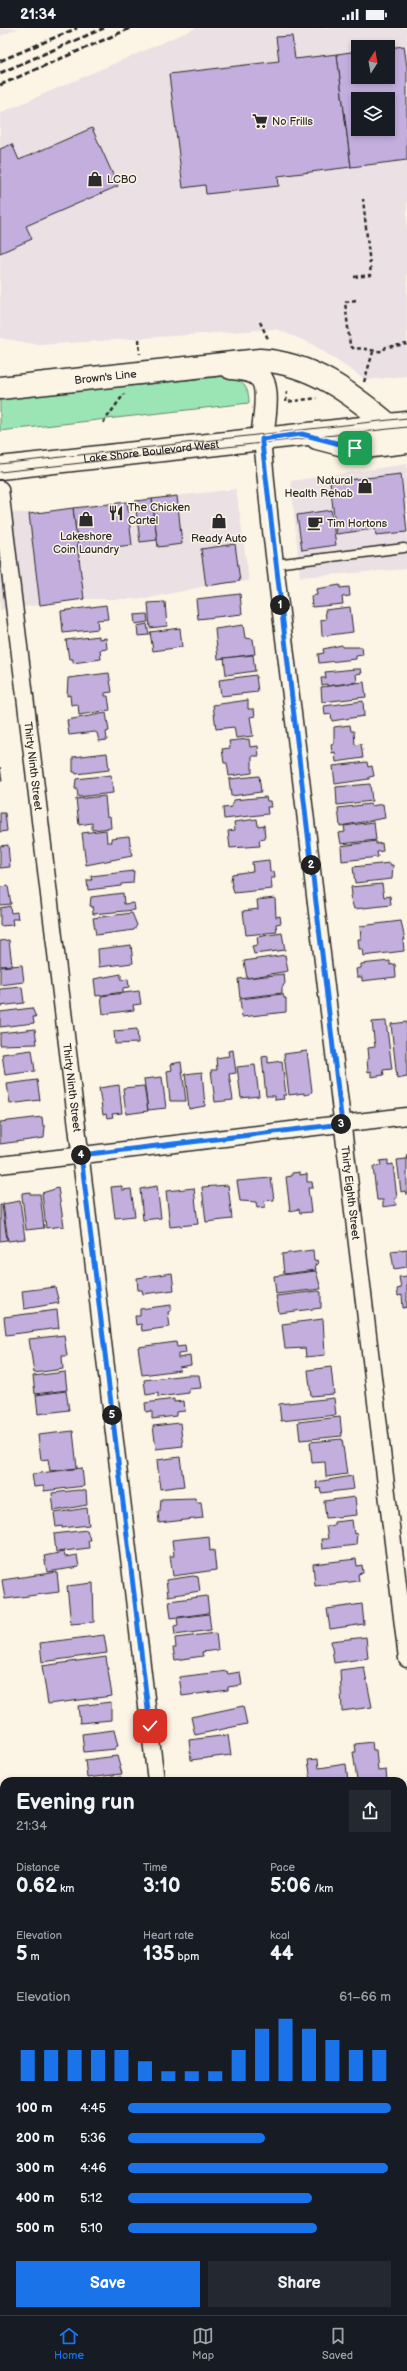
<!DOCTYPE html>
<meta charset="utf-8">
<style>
body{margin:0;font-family:"Balsamiq Sans",sans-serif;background:#242831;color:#f1f3f6;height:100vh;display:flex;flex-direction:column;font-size:15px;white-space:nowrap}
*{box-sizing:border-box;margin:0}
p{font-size:13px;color:#9ea1a6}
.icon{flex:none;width:22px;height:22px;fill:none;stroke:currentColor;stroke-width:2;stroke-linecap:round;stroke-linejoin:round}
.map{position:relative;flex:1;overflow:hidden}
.drawer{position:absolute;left:0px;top:1749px;width:407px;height:538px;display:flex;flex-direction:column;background:#171b24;border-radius:12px 12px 0 0;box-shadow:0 2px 6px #0003}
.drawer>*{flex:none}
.needle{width:26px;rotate:11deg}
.fabs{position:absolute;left:351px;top:12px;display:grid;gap:8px}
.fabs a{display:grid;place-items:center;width:44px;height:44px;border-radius:0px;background:#171b24;box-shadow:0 2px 6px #0003;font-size:20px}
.pin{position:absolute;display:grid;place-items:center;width:34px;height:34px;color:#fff;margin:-17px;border-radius:8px;box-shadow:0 2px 6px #0006}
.km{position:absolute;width:20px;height:20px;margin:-10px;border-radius:50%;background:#222;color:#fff;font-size:11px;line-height:20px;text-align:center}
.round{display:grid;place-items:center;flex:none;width:42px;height:42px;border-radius:0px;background:#242831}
.summary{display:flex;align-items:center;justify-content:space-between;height:68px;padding:0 16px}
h1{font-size:22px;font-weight:700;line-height:30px}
.stats{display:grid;grid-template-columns:repeat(3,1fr);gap:6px;height:68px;padding:4px 16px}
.stats div{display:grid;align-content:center}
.stats b{font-size:20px;font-weight:700}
.stats small{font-size:11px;font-weight:400}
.stats p{font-size:11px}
.chart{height:112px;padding:8px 16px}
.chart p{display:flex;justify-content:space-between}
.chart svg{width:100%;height:72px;margin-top:4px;stroke:#1a73e8;stroke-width:6}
.button{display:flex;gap:8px;margin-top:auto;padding:8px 16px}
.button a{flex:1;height:46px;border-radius:0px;background:#1a73e8;color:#fff;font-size:16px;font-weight:700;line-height:46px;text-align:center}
.button a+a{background:#242831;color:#f1f3f6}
ul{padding:0 16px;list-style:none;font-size:13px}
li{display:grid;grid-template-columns:64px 48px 1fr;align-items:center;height:30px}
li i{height:10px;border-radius:5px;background:#1a73e8}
.status{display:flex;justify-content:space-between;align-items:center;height:28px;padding:0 20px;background:#171b24;direction:ltr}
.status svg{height:11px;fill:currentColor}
.dock{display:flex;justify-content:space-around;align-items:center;height:56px;border-top:1px solid #363941;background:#171b24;font-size:11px;color:#9ea1a6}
.dock a{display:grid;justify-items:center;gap:2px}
.dock .on{color:#1a73e8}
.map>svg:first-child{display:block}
.built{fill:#ebe0e3;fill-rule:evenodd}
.green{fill:#9be5b4;stroke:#638870}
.water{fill:#8ed8ef;stroke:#6693a1}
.building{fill:#c3aedd;stroke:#2b2b2b;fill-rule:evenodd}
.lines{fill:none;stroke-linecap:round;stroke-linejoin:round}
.lane-casing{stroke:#2b2b2b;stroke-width:11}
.street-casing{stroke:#2b2b2b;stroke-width:19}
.primary-casing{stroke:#2b2b2b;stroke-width:25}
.path{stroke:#2b2b2b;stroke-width:2.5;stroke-dasharray:4 3;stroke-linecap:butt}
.lane{stroke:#fcf5e5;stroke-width:8}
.street{stroke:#fcf5e5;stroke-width:16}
.primary{stroke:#fcf5e5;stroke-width:22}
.tram{stroke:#2b2b2b;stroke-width:1}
.rail{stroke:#2b2b2b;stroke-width:3;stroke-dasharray:6 3;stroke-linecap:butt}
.route-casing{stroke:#fff;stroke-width:8}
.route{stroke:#1a73e8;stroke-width:5}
.labels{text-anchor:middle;stroke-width:3;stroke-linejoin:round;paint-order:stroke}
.poi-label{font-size:11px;fill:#2b2b2b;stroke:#fcf5e5;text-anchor:start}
.street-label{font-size:11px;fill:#2b2b2b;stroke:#fcf5e5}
</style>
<div class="status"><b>21:34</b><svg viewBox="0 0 49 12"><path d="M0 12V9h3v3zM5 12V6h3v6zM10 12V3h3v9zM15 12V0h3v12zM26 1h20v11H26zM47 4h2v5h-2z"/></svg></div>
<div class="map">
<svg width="407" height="2287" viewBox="0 0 407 2287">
<rect width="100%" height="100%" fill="#fcf5e5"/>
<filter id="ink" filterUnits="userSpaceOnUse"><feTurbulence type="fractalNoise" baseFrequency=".025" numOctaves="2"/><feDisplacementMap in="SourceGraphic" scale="8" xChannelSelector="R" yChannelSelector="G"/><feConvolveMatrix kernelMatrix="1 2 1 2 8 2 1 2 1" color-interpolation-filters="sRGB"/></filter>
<g filter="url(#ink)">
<g class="built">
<path d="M0,0H19L0,8Z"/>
<path d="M196,0H407V348L366,352L312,316L276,301L40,317L0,310V85ZM358,19H388V49H358ZM358,71H388V101H358Z"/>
<path d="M407,436V541L300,549L291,453Z"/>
<path d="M236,461L249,553L206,558L145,571H84L0,582V484L29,485Z"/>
</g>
<g class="green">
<path d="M227,348C242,352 249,358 249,375L0,403V371Z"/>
<path d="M407,1834V1974L403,1975V1836Z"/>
</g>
<path class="water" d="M407,1974V2287H0V2210L4,2207V2283H403V1975Z"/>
<g class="building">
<path d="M292,8L295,31L337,26L351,139L278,148L279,158L206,166L205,157L183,160L169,46L279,33L276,9Z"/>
<path d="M404,18L407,39V132L351,139L337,26L358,23V49H388V20ZM358,71H388V101H358Z"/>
<path d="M92,100L118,158L26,198L32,211L0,225V121L12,116L19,132Z"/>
<path d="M401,446L407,504L376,507L375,501L336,506L330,454Z"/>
<path d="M177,468L182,516L158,519L152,471Z"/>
<path d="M152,471L157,512L140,514L135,473Z"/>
<path d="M127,474L132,517L78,523L73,480Z"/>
<path d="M73,480L84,571L40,577L29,486Z"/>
<path d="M331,482L336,517L302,522L297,487Z"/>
<path d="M235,516L240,553L206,558L201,521Z"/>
<path d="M340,557V560L349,559L350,568L342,569L343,576L312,579L311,568L317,567L316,561Z"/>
<path d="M240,566L242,586L198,591L196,571Z"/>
<path d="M165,574L167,598L150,600L148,575Z"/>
<path d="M106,577L108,591L97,592L98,601L63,605L61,583Z"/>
<path d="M350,579L353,604L322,608L321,592L326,591L325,582Z"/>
<path d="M147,586L148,594L135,596L134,587Z"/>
<path d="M147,596L149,607L138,608L137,598Z"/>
<path d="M243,597L245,610L253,611L255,626L218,631L215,601Z"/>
<path d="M180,600L182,619L153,623L150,604Z"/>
<path d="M99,608V611L106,610L107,621L100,622L101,631L73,635V631H69L66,612Z"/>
<path d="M342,617V619H362L363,627L356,628V631L319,635L318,626L324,625L323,621Z"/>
<path d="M253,627L255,643L226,647L224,630Z"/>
<path d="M355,641H361L362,645L356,646L357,654L327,658V656L322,657L321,650H326L325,644Z"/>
<path d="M109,645L112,664L105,665V668H108L110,682L79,687L78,676L71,677L70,667L67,668L68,650Z"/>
<path d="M256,647L258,664L221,668L219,652Z"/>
<path d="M364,654L366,669L322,674L321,659Z"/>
<path d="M248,672V681H254L255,688L250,689L253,708L236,710L234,699L216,701L213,677Z"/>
<path d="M363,673L364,688L332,693L331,686L325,687L324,678Z"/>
<path d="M106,685L109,703L106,704L107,712L99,713L97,705L95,704L69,707L67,692Z"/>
<path d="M350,697L351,703H354L355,717L361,716L363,730L336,734L335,724L332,725L331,717L334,716V699Z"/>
<path d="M249,711L250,719L258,718L259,728H252V745L229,748L227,735H224L222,721L230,720L229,713Z"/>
<path d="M107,725L109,742L76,746L75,744H73V729Z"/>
<path d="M367,734L368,739L372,738L374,748L369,749V751L335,756L333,738Z"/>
<path d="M0,739L2,753H0Z"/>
<path d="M111,747L113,765L78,769L77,761H75L76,751Z"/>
<path d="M259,748L261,764L231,768L229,751Z"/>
<path d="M370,756L372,773L337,777L336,759Z"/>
<path d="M105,768L107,789L110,788L111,800L92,802V795L79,797L76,771Z"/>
<path d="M266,769L267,773H270L271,779H267L268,786L224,791L223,780L232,779L233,772Z"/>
<path d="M370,776L371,778L383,776L385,790L340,798L338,780Z"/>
<path d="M0,785H5L7,803L0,804Z"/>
<path d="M257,791L258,798L264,797L265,811L259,812L260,818L230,820L228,803L235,802L234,794Z"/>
<path d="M374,794L376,812L341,816L339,805L345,804L344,798Z"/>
<path d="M106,802L107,814H112L111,810L129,808L132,828L86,837L82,805Z"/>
<path d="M376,813V816L382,815L383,823L377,824L378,829L342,833L341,818Z"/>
<path d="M8,817L10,839L0,840V818Z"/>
<path d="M269,832L270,844L274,843L275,850H271L272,861L234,865L231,853L232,846L253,843L252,834Z"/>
<path d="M390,835V837H393L392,851L355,855L353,839Z"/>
<path d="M134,843L133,855L121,856V858L88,862L87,852H92L91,848Z"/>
<path d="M382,856L384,869L390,868L391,877L354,881L350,868L352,867L351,859Z"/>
<path d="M8,858L11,876L0,877V859Z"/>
<path d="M123,865L124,876L134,875L135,882L93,886L92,878H90L91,869Z"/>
<path d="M275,870L276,889L280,888L281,895L276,896L277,904L246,907L243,883L258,881L257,872Z"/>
<path d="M10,878L11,885L17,884L18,891H12L13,897L0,898V880Z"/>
<path d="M132,885L137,897L134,902L96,907L93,890Z"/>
<path d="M401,893L405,912H403L404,923L363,928L362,921H359L358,911H361L360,898Z"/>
<path d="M282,905L285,922L254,926L252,918L258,917L257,909Z"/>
<path d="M9,912L12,937L0,938V913Z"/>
<path d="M131,917L133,935L99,939L98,921Z"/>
<path d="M285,927L288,943L247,950L244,933Z"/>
<path d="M390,933V937L395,936L396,949L362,953V949H357L356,941L361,940V936Z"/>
<path d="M22,937L24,954L0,957V939Z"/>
<path d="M121,946V952L128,951L129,959L123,960V964L96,968L94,951Z"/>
<path d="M284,946L285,955L282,960V965L240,970L238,951Z"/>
<path d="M22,959L24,975L0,978V961Z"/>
<path d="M139,963L141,976L133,977L134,982L103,986L101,968Z"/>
<path d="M283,966L284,970H286V984L242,989L240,971Z"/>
<path d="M32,980L36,989H33L34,995L0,999V984Z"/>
<path d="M386,993L392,1041L383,1042L384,1047L371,1049V1043L368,1044L367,1031H369L368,1020L375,1019L372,994Z"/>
<path d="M407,994V1049L397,1051L391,996Z"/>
<path d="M35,1001L37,1016L0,1017V1005Z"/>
<path d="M137,1001L138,1015L115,1016L114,1003Z"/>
<path d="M32,1022L35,1043L5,1047L2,1026Z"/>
<path d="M233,1022L236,1045L229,1046L233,1072L215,1074L211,1042H217L216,1030L229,1028L228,1023Z"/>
<path d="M307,1023L312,1063L310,1066L304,1067V1065L289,1067L284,1026Z"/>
<path d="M268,1028V1035L282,1033L286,1067H283L284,1071L275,1072V1068H266L262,1029Z"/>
<path d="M181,1034L186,1073H170L167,1043L172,1042L171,1036Z"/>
<path d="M255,1037L259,1068L241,1070L237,1039Z"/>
<path d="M202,1044L205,1078L189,1081L185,1046Z"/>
<path d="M162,1049L166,1080L148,1082L144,1051Z"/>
<path d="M37,1052L40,1072L10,1076L7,1056Z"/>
<path d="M119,1057L122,1085L112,1086L113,1089L107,1090L106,1086L103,1087L99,1060Z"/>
<path d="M144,1058L148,1083L126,1086L123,1060Z"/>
<path d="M42,1089L43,1098H45L44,1110L0,1116V1094Z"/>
<path d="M407,1126V1166H406L405,1163L401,1164L397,1132L406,1131Z"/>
<path d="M388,1132V1137L393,1136L397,1170H395L396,1177L383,1179V1172H377L373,1139L381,1138L380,1133Z"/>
<path d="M300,1144V1147L307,1146V1154H312L313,1160H308L311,1184L300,1185L299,1181L290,1183L286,1149L292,1148V1145Z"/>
<path d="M271,1150L274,1172L264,1173L265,1179L257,1180L256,1174L240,1173L237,1153Z"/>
<path d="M228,1157L232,1191L206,1194L202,1159Z"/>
<path d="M122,1158V1162L131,1161L135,1188L115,1190L111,1159Z"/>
<path d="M157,1158L161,1190L143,1192L140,1161Z"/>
<path d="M58,1160L64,1198L46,1200L42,1165Z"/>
<path d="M194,1160L198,1196L170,1199L166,1163Z"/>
<path d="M30,1164V1166H40L44,1200L26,1202L22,1168V1165Z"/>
<path d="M20,1173L25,1211L8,1213L3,1176Z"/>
<path d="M0,1177H2L7,1212L0,1213Z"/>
<path d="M407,1221V1239L394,1241L391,1223Z"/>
<path d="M313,1222L314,1233L317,1232L318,1236L315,1237L316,1242L284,1246L282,1226Z"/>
<path d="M316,1243L321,1261L276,1266L274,1248Z"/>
<path d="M172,1245L174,1262L143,1266L142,1262H138L137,1250Z"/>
<path d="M407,1248V1279L403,1280L402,1267L398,1268L397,1261L401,1260L399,1249Z"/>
<path d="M55,1259L59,1275L24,1281L22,1263Z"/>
<path d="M318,1263L321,1264V1280L279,1285L276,1268Z"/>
<path d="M171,1277V1283L168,1284L170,1299L142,1303L141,1296L136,1297L135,1288H140V1281Z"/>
<path d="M57,1282L59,1300L6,1307L4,1289Z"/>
<path d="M323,1291L325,1327L306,1329L305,1320L285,1321L282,1296Z"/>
<path d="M64,1307L67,1328H62L63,1341L34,1345L29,1311Z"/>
<path d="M176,1314L177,1319L185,1318L186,1325L178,1326V1330L190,1328L191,1337L179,1339L180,1342L142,1347L138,1319Z"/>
<path d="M331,1339L334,1366L311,1368L308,1342Z"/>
<path d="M65,1344L67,1362L35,1366L33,1348Z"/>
<path d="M187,1347H199L201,1360L189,1361V1365L158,1369V1365L146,1367L144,1352Z"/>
<path d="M66,1363L69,1382L38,1386L36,1367Z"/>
<path d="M334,1370L336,1387L281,1393L279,1376Z"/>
<path d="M174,1371V1374L184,1373L185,1383L176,1384V1388L152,1391V1383L146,1384L145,1375Z"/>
<path d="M340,1389L342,1408L300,1412L298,1394Z"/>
<path d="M180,1395L183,1418L156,1421L153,1398Z"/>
<path d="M73,1403L77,1440L50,1443L48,1431L41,1432L38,1407Z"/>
<path d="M342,1411L347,1446L326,1449L325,1434L312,1435L310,1414Z"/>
<path d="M180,1429L184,1458L160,1461L157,1432Z"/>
<path d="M82,1440L84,1458L44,1463V1458L34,1459L32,1446Z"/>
<path d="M352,1448L354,1461L321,1465L320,1460L317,1461L316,1454Z"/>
<path d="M79,1462L86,1463L87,1477L54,1483L52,1465Z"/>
<path d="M355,1469L357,1487L326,1490L324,1473Z"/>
<path d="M195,1470L196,1474H201L203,1490L159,1495L158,1483H160L161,1471Z"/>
<path d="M87,1480L89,1497L62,1500V1498L56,1499L54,1485Z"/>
<path d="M352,1492L354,1506L357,1505L356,1517L322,1521L321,1511H328L326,1498L334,1497V1494Z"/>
<path d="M87,1502L90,1512H88L89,1520L56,1524L54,1506Z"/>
<path d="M209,1508L210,1523L214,1522L216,1542L173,1548L170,1528H174L172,1512Z"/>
<path d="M64,1524L65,1529L77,1527L79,1539L47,1544L44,1528Z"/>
<path d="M356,1531L357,1538L362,1537L363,1545L358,1546L359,1553L315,1558L313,1536Z"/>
<path d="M57,1544L59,1564L5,1571L2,1552Z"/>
<path d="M193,1548L198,1549L200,1563L168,1568L166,1552Z"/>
<path d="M93,1555L94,1594L71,1596L67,1558Z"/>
<path d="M207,1568L209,1585L171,1590L169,1573Z"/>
<path d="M362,1576L364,1596L330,1601L327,1581Z"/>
<path d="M209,1586L211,1602L175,1607L174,1598L178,1597L177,1590Z"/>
<path d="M216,1605L218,1622L202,1624L203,1628L175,1632L173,1620H176L175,1610Z"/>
<path d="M104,1607L107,1625L42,1634L40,1615Z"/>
<path d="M366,1609L368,1630L334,1635L331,1613Z"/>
<path d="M106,1629L112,1668L48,1676L42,1638Z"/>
<path d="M364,1639L372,1679L342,1683L340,1642Z"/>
<path d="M227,1643L228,1646L240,1644L242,1657L228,1659V1662L182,1668L179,1649Z"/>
<path d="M111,1674V1692L80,1695L78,1678Z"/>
<path d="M243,1678L247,1696L195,1707L191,1689Z"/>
<path d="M114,1702L118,1718L115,1719V1721L84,1724L82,1706Z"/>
<path d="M228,1707L231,1727L191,1732L189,1712Z"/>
<path d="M372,1714L373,1722H376L378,1743L386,1742L387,1753H357L353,1724H356L355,1716Z"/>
<path d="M117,1728L122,1746L87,1750L85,1732Z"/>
<path d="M318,1731L319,1740L346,1736L348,1753H311L308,1732Z"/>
<path d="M121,1749V1753H89Z"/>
<path d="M2,1894H4V1910Z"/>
<path d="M0,1947L4,1953L0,1956Z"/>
<path d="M4,2119V2171L0,2172V2120Z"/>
</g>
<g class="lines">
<defs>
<path id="lane" d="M275,536L404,520"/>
<g id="street">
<path id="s1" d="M262,411L270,494L407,1631"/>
<path id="s2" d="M0,461L156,1753"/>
<path d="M0,1137L407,1088"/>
<path d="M403,1807L407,1805"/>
<path d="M0,2016L4,2013"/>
</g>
<g id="primary">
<path d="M231,340C240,341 253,342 260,349C271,360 263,397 262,411"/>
<path id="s3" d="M0,360L260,332C311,335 351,365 389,397"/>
<path d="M317,410L355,420L407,414"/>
<path id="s4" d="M0,440L407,395"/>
</g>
</defs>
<use href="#lane" class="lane-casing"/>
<use href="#street" class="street-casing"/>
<use href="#primary" class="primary-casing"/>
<g class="path">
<path d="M354,249L371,247L363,171"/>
<path d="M356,272L345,274L350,317L354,321C366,319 371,324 383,323L386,319L407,316"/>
<path d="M260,294L269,313"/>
<path d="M139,311L140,326"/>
<path d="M364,354L373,324"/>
<path d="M287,363L286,374L317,370"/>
<path d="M103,395L124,366"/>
</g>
<use href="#lane" class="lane"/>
<use href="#street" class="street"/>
<use href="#primary" class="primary"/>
<g class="tram">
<path d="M0,436L407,390"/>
<path d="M0,444L407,399"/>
</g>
<g class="rail">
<path d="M0,33L77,0"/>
<path d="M0,45L104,0"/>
<path d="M0,57L131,0"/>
</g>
</g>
</g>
<g class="lines" filter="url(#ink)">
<defs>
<path id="route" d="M150,1698L81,1127L342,1096L262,415V411L302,406L355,420"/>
</defs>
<use href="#route" class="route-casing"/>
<use href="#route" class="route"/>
</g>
<defs>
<symbol id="supermarket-bare" viewBox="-9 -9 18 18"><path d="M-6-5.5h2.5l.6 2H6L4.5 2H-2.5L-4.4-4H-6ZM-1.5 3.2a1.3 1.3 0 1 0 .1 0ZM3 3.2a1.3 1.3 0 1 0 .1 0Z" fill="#2b2b2b" stroke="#fcf5e5" stroke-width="2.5" paint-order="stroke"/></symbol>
<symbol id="shop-bare" viewBox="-9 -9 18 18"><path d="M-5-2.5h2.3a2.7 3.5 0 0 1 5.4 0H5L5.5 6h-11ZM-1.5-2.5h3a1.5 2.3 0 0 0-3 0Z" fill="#2b2b2b" stroke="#fcf5e5" stroke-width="2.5" paint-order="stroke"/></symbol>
<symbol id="restaurant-bare" viewBox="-9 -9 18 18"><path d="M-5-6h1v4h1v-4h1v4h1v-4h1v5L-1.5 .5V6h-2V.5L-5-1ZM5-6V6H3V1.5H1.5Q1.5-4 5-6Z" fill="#2b2b2b" stroke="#fcf5e5" stroke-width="2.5" paint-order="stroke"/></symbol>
<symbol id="cafe-bare" viewBox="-9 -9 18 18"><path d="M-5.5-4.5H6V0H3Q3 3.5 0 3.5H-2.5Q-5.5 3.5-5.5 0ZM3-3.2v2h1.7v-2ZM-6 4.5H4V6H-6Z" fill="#2b2b2b" stroke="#fcf5e5" stroke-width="2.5" paint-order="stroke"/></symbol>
</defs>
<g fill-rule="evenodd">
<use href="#supermarket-bare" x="249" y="82" width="22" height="22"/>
<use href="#shop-bare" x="84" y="140" width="22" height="22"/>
<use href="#shop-bare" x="354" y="447" width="22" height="22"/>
<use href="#restaurant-bare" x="105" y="474" width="22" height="22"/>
<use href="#shop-bare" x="75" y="480" width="22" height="22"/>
<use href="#shop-bare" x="208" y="482" width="22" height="22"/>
<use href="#cafe-bare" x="304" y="484" width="22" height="22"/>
</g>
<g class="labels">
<g class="poi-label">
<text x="272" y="97">No Frills</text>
<text x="107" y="155">LCBO</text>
<text x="353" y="456" text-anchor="end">Natural<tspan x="353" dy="13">Health Rehab</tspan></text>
<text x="128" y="483">The Chicken<tspan x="128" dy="13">Cartel</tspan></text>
<text x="327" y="499">Tim Hortons</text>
<text x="86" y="512" text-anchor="middle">Lakeshore<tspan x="86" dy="13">Coin Laundry</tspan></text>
<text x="219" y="514" text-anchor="middle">Ready Auto</text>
</g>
<g class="street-label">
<text dy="4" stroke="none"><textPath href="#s3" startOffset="106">Brown's Line</textPath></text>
<text dy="4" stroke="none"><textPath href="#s4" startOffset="152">Lake Shore Boulevard West</textPath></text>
<text dy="4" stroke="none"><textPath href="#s2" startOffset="279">Thirty Ninth Street</textPath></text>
<text dy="4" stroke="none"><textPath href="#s2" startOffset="603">Thirty Ninth Street</textPath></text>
<text dy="4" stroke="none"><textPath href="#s1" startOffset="759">Thirty Eighth Street</textPath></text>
</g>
</g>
</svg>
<div class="fabs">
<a><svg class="needle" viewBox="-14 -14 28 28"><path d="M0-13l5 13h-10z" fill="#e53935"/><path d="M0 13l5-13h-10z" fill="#9ea1a6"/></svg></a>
<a><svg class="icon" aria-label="layers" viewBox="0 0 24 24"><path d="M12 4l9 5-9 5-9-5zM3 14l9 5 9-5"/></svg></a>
</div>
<div class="pin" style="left:355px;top:420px;background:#1e9e55"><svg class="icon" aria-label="arrive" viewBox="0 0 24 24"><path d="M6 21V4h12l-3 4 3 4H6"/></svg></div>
<div class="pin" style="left:150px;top:1698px;background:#d93025"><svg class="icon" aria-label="check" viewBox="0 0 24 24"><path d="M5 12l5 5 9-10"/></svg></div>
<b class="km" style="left:280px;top:577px">1</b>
<b class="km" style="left:311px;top:837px">2</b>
<b class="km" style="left:341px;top:1096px">3</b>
<b class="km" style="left:81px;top:1127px">4</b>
<b class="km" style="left:112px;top:1387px">5</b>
<section class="drawer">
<div class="summary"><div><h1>Evening run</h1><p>21:34</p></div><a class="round"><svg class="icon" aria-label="share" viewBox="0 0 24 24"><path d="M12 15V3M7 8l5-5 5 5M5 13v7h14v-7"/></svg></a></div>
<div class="stats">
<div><p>Distance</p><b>0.62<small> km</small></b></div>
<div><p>Time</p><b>3:10</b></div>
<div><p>Pace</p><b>5:06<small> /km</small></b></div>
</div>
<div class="stats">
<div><p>Elevation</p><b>5<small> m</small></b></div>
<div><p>Heart rate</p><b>135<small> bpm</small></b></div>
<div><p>kcal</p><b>44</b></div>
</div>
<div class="chart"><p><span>Elevation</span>61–66 m</p>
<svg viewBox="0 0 160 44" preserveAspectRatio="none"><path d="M5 44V25M15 44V25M25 44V25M35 44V25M45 44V25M55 44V32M65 44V38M75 44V38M85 44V38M95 44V25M105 44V12M115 44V6M125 44V12M135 44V19M145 44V25M155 44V25"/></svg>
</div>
<ul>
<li><b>100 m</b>4:45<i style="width:100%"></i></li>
<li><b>200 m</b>5:36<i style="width:52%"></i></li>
<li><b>300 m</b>4:46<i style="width:99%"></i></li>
<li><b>400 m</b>5:12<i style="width:70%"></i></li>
<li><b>500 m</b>5:10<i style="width:72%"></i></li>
</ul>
<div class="button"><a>Save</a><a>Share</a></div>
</section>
</div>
<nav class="dock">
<a class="on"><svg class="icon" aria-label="home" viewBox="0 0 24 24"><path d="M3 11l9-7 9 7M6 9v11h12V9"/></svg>Home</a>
<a><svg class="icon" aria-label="map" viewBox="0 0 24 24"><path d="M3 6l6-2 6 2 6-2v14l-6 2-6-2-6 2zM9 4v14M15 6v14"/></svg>Map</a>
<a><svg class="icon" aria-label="saved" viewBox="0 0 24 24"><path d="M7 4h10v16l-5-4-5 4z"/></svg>Saved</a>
</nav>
